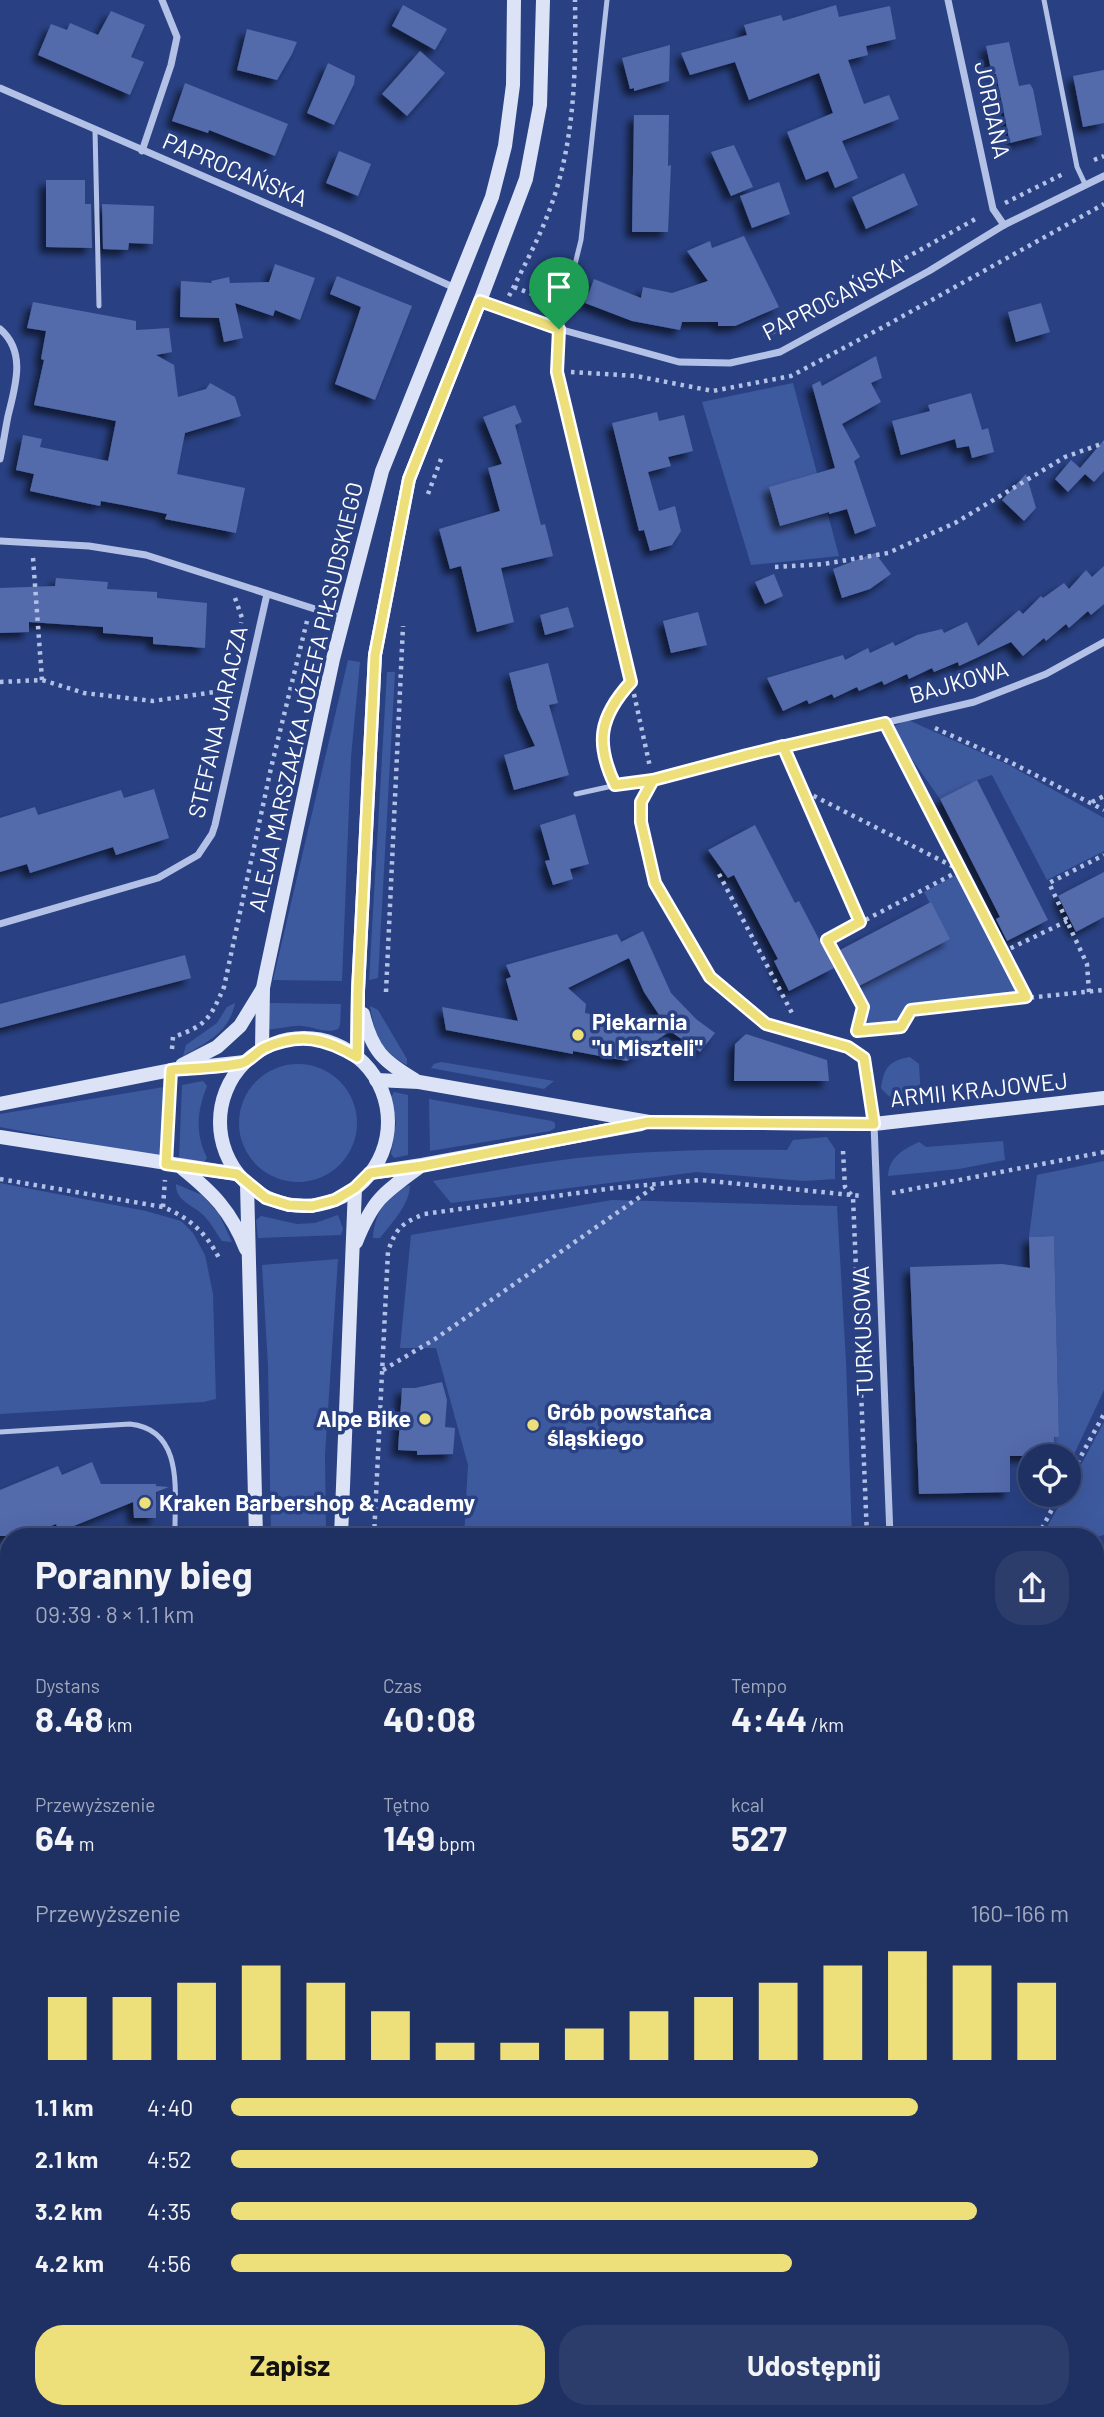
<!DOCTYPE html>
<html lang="pl">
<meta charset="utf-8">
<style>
body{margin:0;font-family:Barlow,sans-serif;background:#2c3d6b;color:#f1f3f6;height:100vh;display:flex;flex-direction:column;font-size:26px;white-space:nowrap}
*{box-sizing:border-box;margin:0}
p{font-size:23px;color:#a1a9be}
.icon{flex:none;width:38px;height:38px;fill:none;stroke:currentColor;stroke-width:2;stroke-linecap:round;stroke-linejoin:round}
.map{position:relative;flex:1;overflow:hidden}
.sheet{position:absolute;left:0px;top:1528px;width:1104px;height:891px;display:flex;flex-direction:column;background:#1f3162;border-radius:28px 28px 0 0;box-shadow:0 7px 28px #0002,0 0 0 2px #3c4c77}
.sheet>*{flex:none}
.buttons{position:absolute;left:1018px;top:1444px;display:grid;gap:14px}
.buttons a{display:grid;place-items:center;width:63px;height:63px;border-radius:50%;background:#1f3162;box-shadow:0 7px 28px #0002,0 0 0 2px #3c4c77;font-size:35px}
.pin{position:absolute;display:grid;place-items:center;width:60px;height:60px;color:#fff;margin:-72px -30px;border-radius:50% 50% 50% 0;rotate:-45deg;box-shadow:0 0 7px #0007}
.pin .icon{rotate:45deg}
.round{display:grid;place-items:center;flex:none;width:74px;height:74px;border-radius:28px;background:#2c3d6b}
.headline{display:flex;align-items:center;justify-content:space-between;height:119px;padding:0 35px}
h1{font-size:38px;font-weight:700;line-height:52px}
.metrics{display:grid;grid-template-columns:repeat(3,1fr);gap:10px;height:119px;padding:7px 35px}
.metrics div{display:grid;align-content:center}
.metrics b{font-size:35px;font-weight:700}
.metrics small{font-size:19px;font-weight:400}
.metrics p{font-size:19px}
.chart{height:196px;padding:14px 35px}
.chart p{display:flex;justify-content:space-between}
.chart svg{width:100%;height:126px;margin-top:7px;stroke:#eddf7a;stroke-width:6}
.action{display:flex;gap:14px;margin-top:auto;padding:14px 35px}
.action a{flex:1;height:80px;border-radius:28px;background:#eddf7a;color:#111;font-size:28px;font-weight:700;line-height:80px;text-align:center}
.action a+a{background:#2c3d6b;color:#f1f3f6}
ul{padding:0 35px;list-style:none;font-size:23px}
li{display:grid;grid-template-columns:112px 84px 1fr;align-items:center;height:52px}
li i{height:18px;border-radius:9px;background:#eddf7a}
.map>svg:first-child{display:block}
.green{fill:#3e5a9f}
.building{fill:#526aab;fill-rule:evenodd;filter:url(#shadow)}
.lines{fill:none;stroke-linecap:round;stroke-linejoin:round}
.path{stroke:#b3c1e6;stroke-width:4.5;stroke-dasharray:3.5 5;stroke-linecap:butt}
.lane{stroke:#b3c1e6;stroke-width:5}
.street{stroke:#b3c1e6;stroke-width:7}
.secondary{stroke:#dce3f6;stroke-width:14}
.route-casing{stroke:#fff;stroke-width:14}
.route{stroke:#eddf7a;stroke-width:9}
.poi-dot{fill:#eddf7a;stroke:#294183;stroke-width:2.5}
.labels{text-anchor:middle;stroke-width:7;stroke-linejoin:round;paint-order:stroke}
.street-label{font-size:23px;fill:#fff;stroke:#294183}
.poi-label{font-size:23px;font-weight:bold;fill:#fff;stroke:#294183;text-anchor:start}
</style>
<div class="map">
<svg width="1104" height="2417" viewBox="0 0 1104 2417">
<defs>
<filter id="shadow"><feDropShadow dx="-6" dy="6" stdDeviation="3.5" flood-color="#0009"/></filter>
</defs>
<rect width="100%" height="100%" fill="#294183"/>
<g class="green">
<path d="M793,383L839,556L751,565L702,402Z"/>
<path d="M348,660L360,662L351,757L342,981L273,980Z"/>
<path d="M387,672H395L378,978L369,980Z"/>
<path d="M908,720L1009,765L1104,818V851L1047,880L992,775L977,780L940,799L890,728Z"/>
<path d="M960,873L1021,995L911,1006L900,1025L867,1026L868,1007L859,986L949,939L924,892Z"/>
<path d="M235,1003C229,1033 207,1042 183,1056L186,1045L217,1023L227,1007Z"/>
<path d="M269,1003L341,1004L340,1025L338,1029C326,1034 315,1027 302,1026C290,1025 279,1030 267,1029Z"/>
<path d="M370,1006L378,1010L407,1059V1065C380,1051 375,1035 370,1006Z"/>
<path d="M910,1057L919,1064L921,1099C903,1102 893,1103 881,1088C884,1067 889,1061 910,1057Z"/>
<path d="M441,1062L554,1081L544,1089L431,1068L434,1064Z"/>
<circle cx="298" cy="1123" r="59"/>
<path d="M203,1081L207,1086C197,1111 195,1133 207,1158L203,1164L179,1160L182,1085Z"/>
<path d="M164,1087L160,1157L0,1127V1114Z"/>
<path d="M394,1092L408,1095V1155L394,1158L391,1154L396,1123L391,1097Z"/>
<path d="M429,1099L552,1121L555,1123V1128L550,1131L430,1151Z"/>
<path d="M827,1137L835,1149V1179L804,1181L697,1172L451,1203L433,1181C488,1172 543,1161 598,1156C661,1150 724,1149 787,1150L793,1140Z"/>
<path d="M1003,1141L1005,1160L959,1169L888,1176C889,1157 904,1149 919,1142L926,1147Z"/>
<path d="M1104,1161V1390L1069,1465V1456H1054V1437H1059L1054,1236L1029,1237L1037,1175Z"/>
<path d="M0,1183L146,1211L181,1221L193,1233L205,1255L213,1294L216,1399L203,1402L0,1414Z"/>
<path d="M176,1184L202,1195L219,1214L232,1242L222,1241C216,1233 212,1224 205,1217C195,1205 175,1202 176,1184Z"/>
<path d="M410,1185C410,1204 391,1224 380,1238H373C374,1215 387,1192 410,1185Z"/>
<path d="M612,1200L837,1206L846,1362L852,1536H464L468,1465L436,1348H400L411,1235Z"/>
<path d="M338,1215L343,1229L341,1235L258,1238L256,1220L261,1216L297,1224L315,1223Z"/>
<path d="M338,1259L325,1454L326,1536H271L268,1365L262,1265Z"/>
<path d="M1104,1422V1535L1096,1537L1042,1536L1065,1495L1069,1494V1487Z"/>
<path d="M9,1603V1767L0,1766V1605Z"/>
<path d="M1104,1802V1922L1096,1932V1807Z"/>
<path d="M9,1982V2086L0,2088V1985Z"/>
</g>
<g class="building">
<path d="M403,5L447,29L435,50L392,26Z"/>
<path d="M836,5L839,17L890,6L896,39L866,46L868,55L848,60L864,104L889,95L899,119L842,141L858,178L835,188L828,171L806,180L787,132L833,113L819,73L749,100L735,62L690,75L681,53L747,35L744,25L781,15L783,21Z"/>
<path d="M111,11L145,25L131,57L144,62L130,95L38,55L51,24L67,30L70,23L98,35Z"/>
<path d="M247,29L297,42L292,54L277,80L237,70Z"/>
<path d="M1009,42L1019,86L1030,84L1033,89L1042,135L1010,143L996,74H992L986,46Z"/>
<path d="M670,45L669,81L634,91V88L630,89L622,58Z"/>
<path d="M420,51L445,73L407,116L382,94Z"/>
<path d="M328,63L355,76L354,84L334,125L307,113Z"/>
<path d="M1104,70V123L1083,127L1073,76Z"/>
<path d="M185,83L288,124L275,156L209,130L208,133L172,121Z"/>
<path d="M634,115H669L668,166L671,165L668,232H632Z"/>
<path d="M734,145L753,187L731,196L711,152Z"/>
<path d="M339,151L371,164L358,196L326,183Z"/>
<path d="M904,173L918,205L866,229L852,197Z"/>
<path d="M46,180H85V204H91L92,248L46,247Z"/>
<path d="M779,182L790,214L752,228L740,196Z"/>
<path d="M102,204L154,206L153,244L129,243L128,250L103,249Z"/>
<path d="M744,236L779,307L735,326H718V322H682L680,330L632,321L585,303L594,279L641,298L643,287L672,293L708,281L687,251L710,241L712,248Z"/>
<path d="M275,264L315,278L300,320L275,310L273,316L235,303L243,338L224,342L219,318L180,317L181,281L212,283L211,281L229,277L230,283L269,282Z"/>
<path d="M337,276L412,306L375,400L335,384L361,307L330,294Z"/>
<path d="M33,302L136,321V330L169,328L172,352L156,355L174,365L178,397L206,389L210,383L235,397L241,416L185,433L177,474L245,488L236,533L165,519L167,514L123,505L101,501L100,506L30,491L34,474L16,470L23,435L42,439L40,447L108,461L116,421L34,405L44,360L41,359L46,331L27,328Z"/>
<path d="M1041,303L1050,332L1016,342L1008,312Z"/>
<path d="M876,356L882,378L871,383L881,402L842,424L860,457L854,461L876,526L855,534L847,509L829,514V512L780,526L769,487L835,468L812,385L820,381L822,386Z"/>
<path d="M971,393L982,430L988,428L994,452L972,458L969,446L957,448L955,439L901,455L892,421L930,411L928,405Z"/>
<path d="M515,405L522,422L515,425L541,525L545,524L553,556L501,568L514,622L477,632L461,566L450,569L439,529L500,511L488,468L502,464L483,417Z"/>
<path d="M657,412L659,421L684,415L693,451L668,457L671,466L648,472L659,511L675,506L681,531L672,545L650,551L644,530L639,531L612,423Z"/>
<path d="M1104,440V471L1094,482L1085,474L1068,492L1055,479L1071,460L1080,468Z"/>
<path d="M1026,474L1036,508L1024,521L1002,500Z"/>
<path d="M875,553L891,574L870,589L842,598L833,569Z"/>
<path d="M1104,566V604L1091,615L1088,611L1069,628L1066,624L1046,641L1044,638L1023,656L1011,642L959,666L958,662L934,672L932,668L909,679L907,674L884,685L882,681L859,691L857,687L834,698L832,694L809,704L807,700L783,711L767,678L843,655L845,660L868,648L870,653L893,642L895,646L917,635L942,629L944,633L967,622L978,646L1019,610L1023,614L1041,596L1043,598L1064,583L1069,589L1086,570L1092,577Z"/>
<path d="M774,574L783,596L765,604L755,582Z"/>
<path d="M56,578L108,582L107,589L157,592V598L207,603L205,648L153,644V637L103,633V627L29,622V632L0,633V588L55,586Z"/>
<path d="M568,607L574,627L545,635L540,615Z"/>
<path d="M698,612L707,645L671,653L663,621Z"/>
<path d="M548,663L558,703L549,705L569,775L514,790L504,755L535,746L518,709L509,673Z"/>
<path d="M977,780L1048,920L1007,941L996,919L1000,917L940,799Z"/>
<path d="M154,789L169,838L116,855L113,847L30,873L27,864L0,872V818L35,807L38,815L121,790L124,798Z"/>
<path d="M575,814L589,864L570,869L573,879L553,885L545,861L550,860L540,825Z"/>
<path d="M755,825L795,903L799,901L834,968L789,991L774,961L778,959L734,875L728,878L708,850Z"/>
<path d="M1104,872V917L1076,932L1058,896Z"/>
<path d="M931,902L950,939L859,986L840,950Z"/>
<path d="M643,931L671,993L696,1019L715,1033L700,1052L670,1031L627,1061L573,1051V1054L446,1030L442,1007L518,1021L506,979L511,977L506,965L617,934L624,947L621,942ZM629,958L644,992L669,1030L585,1013L586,1004L568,988Z"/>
<path d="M185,955L191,978L0,1028V1004Z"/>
<path d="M746,1034L827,1060L829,1081H734L735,1044Z"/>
<path d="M1054,1236L1059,1437H1054V1456H1010V1492L919,1494L910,1267L1002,1264L1030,1268L1029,1237Z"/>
<path d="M442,1382L447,1400L445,1427L455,1428L453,1454L417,1455V1451L398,1450L402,1388H415Z"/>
<path d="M92,1462L101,1484H156V1486L169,1487L156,1492V1518H134L133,1502L59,1532L56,1524L26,1536H0V1490L58,1466L62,1475Z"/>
</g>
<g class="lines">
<g class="path">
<path d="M1094,160L1104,156"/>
<path d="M1005,203L1063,174"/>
<path d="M514,287L552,302"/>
<path d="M509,296C524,266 541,235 552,203C575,138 576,68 575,0"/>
<path d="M764,337L979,217"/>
<path d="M571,372L636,376L713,391L791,376L885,326L1104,204"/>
<path d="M428,494L441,459"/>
<path d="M33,558L42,680"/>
<path d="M775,567L824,564L888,553L955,523L1065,457L1104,443"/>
<path d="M235,598L242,618L241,623"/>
<path d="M0,682L42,680L84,693L153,701L228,690"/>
<path d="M634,694L650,767"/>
<path d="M935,728L1010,762L1104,810"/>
<path d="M892,736L1025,997"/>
<path d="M789,759L860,922"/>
<path d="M609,773C596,746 603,712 623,691"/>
<path d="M806,792L960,870"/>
<path d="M1092,802L1104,796"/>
<path d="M719,874L793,1015"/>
<path d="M1003,952L1067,921"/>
<path d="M386,992L403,626"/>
<path d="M1089,992L1087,964L1049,883L1104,855"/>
<path d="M854,1030L901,1027L911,1010L1104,990"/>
<path d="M857,1031L863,1007L827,940L961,870"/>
<path d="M172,1049L173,1037C206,1026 210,1019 224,987L271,768L307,621"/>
<path d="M167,1143L170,1089"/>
<path d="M843,1151L845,1187L853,1197L867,1536"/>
<path d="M0,1179L163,1207C190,1218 206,1233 219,1258"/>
<path d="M892,1193L1104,1152"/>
<path d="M163,1207L165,1180"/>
<path d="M383,1370L435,1339L657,1185"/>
<path d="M1069,1478L1104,1414"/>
<path d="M374,1536L388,1251C397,1227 401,1224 424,1214L614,1188L700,1180L862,1196"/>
<path d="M1038,1536L1060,1494"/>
<path d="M0,1595L9,1592"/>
<path d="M0,2165L9,2163"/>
<path d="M0,2219L9,2216"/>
<path d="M936,2410L938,2417"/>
<path d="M371,2417V2410"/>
<path d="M512,2417L513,2410"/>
<path d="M764,2417L780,2414L787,2410"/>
</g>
<g class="lane">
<path d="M607,0L581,240L559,329L557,372L631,682"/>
<path d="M1044,0L1077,167L1085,184"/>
<path d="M95,130L99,306"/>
<path d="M576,794L626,783L653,780"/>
<path d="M0,1432L130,1424C186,1430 174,1495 175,1536"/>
<path d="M0,1916L9,1914"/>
<path d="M0,2195L9,2193"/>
<path d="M0,2321L9,2319"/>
<path d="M1096,2361L1104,2386"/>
<path d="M181,2410V2417"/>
<path d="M987,2410L989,2417"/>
</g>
<g class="street">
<path d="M948,0L993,209L1004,225"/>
<path d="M0,88L339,235L455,288"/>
<path d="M142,151L171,65L177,37L162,0"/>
<path d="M480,301L559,329L679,362L730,363L780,352L929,271L1004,225L1104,176"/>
<path d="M0,329C27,352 15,387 8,416C5,431 3,445 0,459"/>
<path d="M0,541L89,546L146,555L343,618"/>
<path d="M0,924L158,878L198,855L212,834L215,825L267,594"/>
<path d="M890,1535L949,1536"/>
<path d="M890,1536L874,1124L864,1058L848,1047L766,1024L710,977L655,883L641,822V802L653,780L747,755L974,702L1046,674L1104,642"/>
<path d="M1096,1661L1104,1665"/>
<path d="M1048,2410L1050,2417"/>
</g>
<g class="secondary">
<path d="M363,1014C372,1051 383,1061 415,1080"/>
<circle cx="304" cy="1122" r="84"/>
<path d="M262,1049L263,988L266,973L333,659L382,471L492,197L505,146L513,85L514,0"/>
<path d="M357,1057L358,991L375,655L409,479L480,301L526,179L540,105L543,0"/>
<path d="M182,1065L217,1047L240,1026L262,990"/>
<path d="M376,1080L419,1082L649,1122L874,1124L1104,1098"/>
<path d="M0,1104L171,1070L245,1062"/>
<path d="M0,1137L237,1174"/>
<path d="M182,1168C213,1193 231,1211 246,1249"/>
<path d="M370,1173L422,1165L641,1124"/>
<path d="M247,1184L256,1536"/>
<path d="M356,1242C373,1200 382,1194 418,1168"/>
<path d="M341,1536L355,1188"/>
<path d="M261,2410V2417"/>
<path d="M341,2410V2417"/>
</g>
</g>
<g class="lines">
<defs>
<path id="route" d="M559,329L480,301L409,479L375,655L358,991L357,1057C325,1038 300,1032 264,1048C256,1052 250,1061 242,1063C219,1068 194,1068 171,1070L166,1164L237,1174L266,1198L289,1205L312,1206L335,1200L355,1188L370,1173L422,1166L649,1122L874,1124L864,1058L848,1047L766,1024L710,977L655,883L641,822V802L653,780L783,746L860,922L827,940L863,1007L857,1031L901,1027L911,1010L1026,997L885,723L747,755L653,780L615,785C595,743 599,717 631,682L557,372L559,329"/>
</defs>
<use href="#route" class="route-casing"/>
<use href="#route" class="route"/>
</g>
<g class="poi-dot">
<circle cx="578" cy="1035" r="7"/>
<circle cx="425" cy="1419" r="7"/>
<circle cx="533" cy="1425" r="7"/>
<circle cx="145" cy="1503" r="7"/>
</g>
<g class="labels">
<g class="street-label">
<text transform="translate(992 110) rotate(78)" y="8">JORDANA</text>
<text transform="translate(235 170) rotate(23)" y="8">PAPROCAŃSKA</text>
<text transform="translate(833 299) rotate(-27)" y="8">PAPROCAŃSKA</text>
<text transform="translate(959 682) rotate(-16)" y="8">BAJKOWA</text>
<text transform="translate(306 697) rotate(-77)" y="8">ALEJA MARSZAŁKA JÓZEFA PIŁSUDSKIEGO</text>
<text transform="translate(218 722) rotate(-77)" y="8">STEFANA JARACZA</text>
<text transform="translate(979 1090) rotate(-6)" y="8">ARMII KRAJOWEJ</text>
<text transform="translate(863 1331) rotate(-92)" y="8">TURKUSOWA</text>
</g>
<g class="poi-label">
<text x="592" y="1030">Piekarnia<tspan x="592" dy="26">"u Miszteli"</tspan></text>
<text x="547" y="1420">Grób powstańca<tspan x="547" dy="26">śląskiego</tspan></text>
<text x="411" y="1427" text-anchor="end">Alpe Bike</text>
<text x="159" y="1511">Kraken Barbershop &amp; Academy</text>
</g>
</g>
</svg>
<div class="buttons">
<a><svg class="icon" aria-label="locate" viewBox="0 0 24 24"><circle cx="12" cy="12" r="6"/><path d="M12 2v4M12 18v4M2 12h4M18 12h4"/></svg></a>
</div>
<div class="pin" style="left:559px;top:329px;background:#1e9e55"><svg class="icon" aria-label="arrive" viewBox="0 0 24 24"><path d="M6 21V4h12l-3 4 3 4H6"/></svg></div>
<section class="sheet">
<div class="headline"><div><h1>Poranny bieg</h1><p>09:39 · 8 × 1.1 km</p></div><a class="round"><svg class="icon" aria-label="share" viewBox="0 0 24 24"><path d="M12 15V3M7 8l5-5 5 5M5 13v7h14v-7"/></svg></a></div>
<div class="metrics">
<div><p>Dystans</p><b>8.48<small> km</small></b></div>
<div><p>Czas</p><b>40:08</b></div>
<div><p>Tempo</p><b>4:44<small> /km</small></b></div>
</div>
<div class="metrics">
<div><p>Przewyższenie</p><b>64<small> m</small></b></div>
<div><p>Tętno</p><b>149<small> bpm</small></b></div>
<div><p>kcal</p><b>527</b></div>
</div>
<div class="chart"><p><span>Przewyższenie</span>160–166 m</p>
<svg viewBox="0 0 160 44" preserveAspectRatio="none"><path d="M5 44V22M15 44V22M25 44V17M35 44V11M45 44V17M55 44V27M65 44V38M75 44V38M85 44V33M95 44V27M105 44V22M115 44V17M125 44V11M135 44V6M145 44V11M155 44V17"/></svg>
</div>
<ul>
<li><b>1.1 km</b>4:40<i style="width:82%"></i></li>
<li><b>2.1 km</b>4:52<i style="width:70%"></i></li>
<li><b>3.2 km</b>4:35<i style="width:89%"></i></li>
<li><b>4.2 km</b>4:56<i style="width:67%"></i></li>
</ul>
<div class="action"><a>Zapisz</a><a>Udostępnij</a></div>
</section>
</div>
